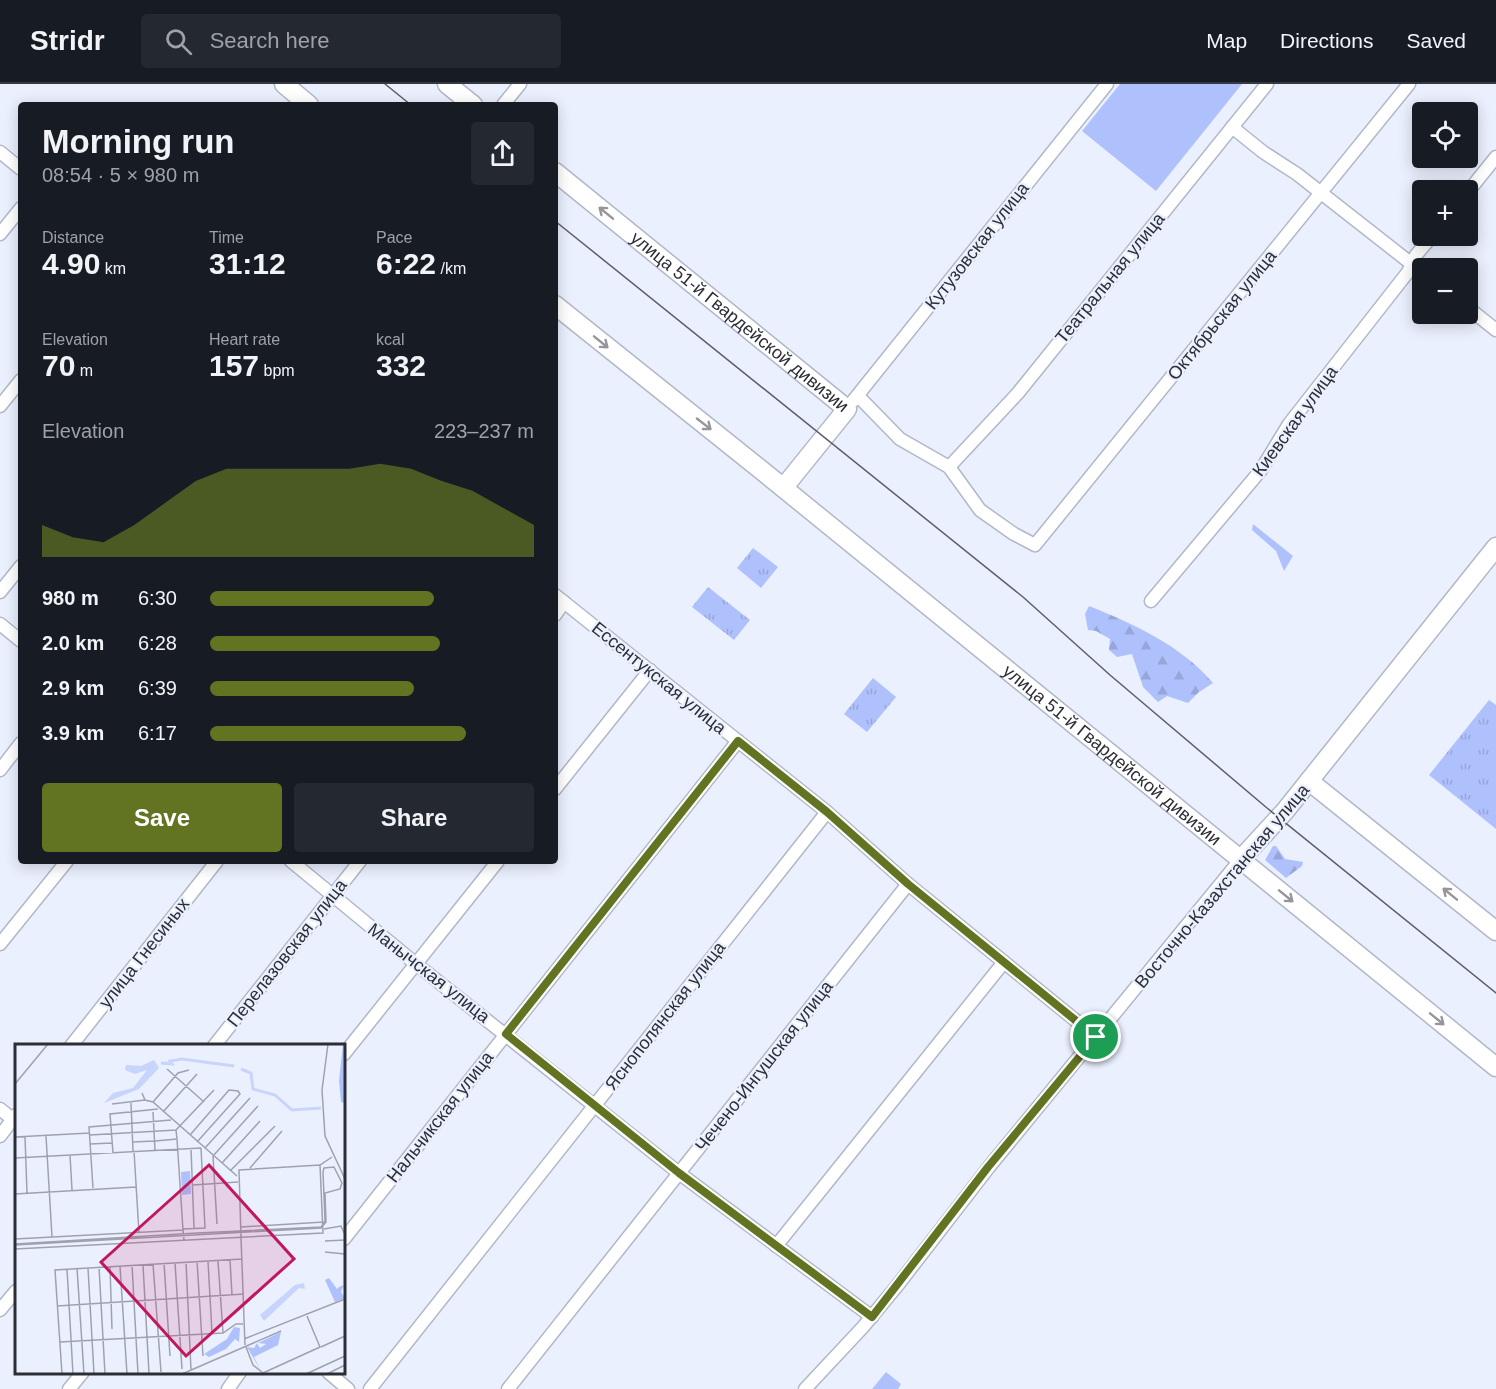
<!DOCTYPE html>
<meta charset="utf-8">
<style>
body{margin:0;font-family:Helvetica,sans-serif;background:#242831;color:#f1f3f6;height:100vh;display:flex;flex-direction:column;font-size:22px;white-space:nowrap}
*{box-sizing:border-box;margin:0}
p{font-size:20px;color:#9ea1a6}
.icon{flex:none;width:33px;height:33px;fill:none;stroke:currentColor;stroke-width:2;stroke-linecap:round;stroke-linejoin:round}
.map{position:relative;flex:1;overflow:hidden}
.panel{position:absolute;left:18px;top:18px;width:540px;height:762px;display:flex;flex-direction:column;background:#171b24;border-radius:6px;box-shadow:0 3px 15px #0003}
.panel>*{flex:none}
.fabs{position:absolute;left:1412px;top:18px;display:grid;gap:12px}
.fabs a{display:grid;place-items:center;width:66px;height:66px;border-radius:6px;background:#171b24;box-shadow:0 3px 15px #0003;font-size:30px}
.pin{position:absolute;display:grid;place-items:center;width:51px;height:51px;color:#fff;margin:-26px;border:3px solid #fff;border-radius:50%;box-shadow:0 2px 6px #0007}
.round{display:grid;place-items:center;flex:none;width:63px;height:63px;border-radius:6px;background:#242831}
.head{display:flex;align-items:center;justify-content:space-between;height:102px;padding:0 24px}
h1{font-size:33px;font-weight:600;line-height:45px}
.figures{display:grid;grid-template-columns:repeat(3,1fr);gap:9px;height:102px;padding:6px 24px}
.figures div{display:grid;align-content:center}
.figures b{font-size:30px;font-weight:600}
.figures small{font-size:16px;font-weight:400}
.figures p{font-size:16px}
.chart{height:168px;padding:12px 24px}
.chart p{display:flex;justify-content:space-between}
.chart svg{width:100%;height:108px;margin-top:6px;fill:#627422;opacity:.7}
.cta{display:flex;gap:12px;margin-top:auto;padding:12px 24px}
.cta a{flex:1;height:69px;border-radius:6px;background:#627422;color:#fff;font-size:24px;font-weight:600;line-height:69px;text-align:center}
.cta a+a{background:#242831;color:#f1f3f6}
ul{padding:0 24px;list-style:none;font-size:20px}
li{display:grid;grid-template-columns:96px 72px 1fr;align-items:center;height:45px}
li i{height:15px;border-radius:8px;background:#627422}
header{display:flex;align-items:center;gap:36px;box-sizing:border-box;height:84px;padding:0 30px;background:#171b24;border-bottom:2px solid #363941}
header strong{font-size:28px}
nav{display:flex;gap:33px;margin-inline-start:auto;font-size:21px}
.search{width:420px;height:54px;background:#242831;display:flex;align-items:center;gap:15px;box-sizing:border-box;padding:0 21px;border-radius:6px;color:#9ea1a6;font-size:22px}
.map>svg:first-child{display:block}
.green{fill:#afc1fd}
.forest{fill:url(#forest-firs)}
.park{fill:url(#park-tufts)}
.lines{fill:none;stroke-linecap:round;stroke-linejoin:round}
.street-casing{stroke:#b2b7c8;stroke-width:15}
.secondary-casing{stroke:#b2b7c8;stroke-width:21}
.street{stroke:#fff;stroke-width:12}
.secondary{stroke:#fff;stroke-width:18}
.tram{stroke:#5c5f68;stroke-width:1.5}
.oneway{stroke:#96969a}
.route-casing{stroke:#fff;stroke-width:12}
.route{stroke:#627422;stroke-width:8}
.labels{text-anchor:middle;stroke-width:4.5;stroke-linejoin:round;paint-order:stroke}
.street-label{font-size:18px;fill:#2c2e35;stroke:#ebf0ff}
.inset-river{fill:none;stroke:#c7d4fc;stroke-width:3}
.inset-road{fill:none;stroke:#9fa2ae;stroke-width:1.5}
.view{fill:#c2185b;fill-opacity:0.15;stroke:#c2185b;stroke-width:3}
.inset-edge{fill:none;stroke:#2c2e35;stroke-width:3}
</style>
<header>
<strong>Stridr</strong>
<div class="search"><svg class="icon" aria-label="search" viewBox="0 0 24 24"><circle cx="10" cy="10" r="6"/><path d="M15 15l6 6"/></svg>Search here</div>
<nav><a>Map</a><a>Directions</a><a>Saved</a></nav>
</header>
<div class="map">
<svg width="1496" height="1305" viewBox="0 0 1496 1305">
<defs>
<pattern id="forest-firs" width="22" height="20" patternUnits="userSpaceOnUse" patternTransform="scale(1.5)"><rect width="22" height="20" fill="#afc1fd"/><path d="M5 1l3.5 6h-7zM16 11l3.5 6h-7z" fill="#97a6d9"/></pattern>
<pattern id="park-tufts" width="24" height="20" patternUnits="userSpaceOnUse" patternTransform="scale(1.5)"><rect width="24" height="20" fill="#afc1fd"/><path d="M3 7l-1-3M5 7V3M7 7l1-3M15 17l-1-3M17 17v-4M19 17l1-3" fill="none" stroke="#97a6d9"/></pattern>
</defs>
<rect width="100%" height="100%" fill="#ebf0ff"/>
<g class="green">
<path d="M1120,0H1242L1156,107L1082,47Z"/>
<path d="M1253,440L1293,472L1284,487L1276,467L1252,446Z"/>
</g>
<g class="forest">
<path d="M1089,522C1132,539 1182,562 1213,599L1199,608L1188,619L1167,612L1158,618L1143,603L1132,570L1117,573L1109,566L1110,555L1096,547L1088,546L1085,530Z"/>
<path d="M1273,762H1276L1285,775L1303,778L1302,782L1286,794L1265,776Z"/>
</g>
<g class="park">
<path d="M753,464L778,483L761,504L737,484Z"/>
<path d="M708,503L750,536L734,556L692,523Z"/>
<path d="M873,594L896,613L867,648L844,630Z"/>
<path d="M1489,616L1496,621V745L1429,691Z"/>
<path d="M886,1288L901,1300L898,1305H872Z"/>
</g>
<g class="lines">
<defs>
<g id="street">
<path d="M503,21L520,0"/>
<path d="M1232,43L1263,68L1297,90L1422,188"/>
<path d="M0,68L21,85"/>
<path d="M1467,109L1496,73"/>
<path d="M0,150L21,124"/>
<path d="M1467,223L1496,246"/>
<path d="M858,312L900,355L949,383L980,426L1014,450L1035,461L1409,0"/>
<path d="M853,317L1107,0"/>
<path d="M0,322L21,296"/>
<path d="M949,383L1018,309L1267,0"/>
<path d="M0,508L21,482"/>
<path d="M555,511L827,728L908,800L1096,953"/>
<path d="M1151,517L1261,386L1289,340L1408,188L1416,171L1432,152"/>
<path d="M555,531L564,518"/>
<path d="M0,540L21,557"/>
<path d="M0,686L21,659"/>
<path d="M555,705L650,586"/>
<path d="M291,777L416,880L679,1089L872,1233"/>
<path d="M0,860L67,777"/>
<path d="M71,962L217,777"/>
<path d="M214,962L360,777"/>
<path d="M344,970L498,777"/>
<path d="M0,1025L16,1038"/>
<path d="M0,1052L16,1031"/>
<path d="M344,1155L738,657"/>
<path d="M776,1162L1004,878"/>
<path d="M0,1226L16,1207"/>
<path d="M328,1288L348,1305"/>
<path d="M69,1305L83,1288"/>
<path d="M228,1305L240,1288"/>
<path d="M370,1305L827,728"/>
<path d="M508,1305L908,800"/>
<path d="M805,1305L863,1243L897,1202L989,1083L1241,775"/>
</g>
<g id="secondary">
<path d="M284,0L309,21"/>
<path d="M447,0L473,21"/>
<path id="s1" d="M555,88L847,325L784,403"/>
<path id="s2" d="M555,221L760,385L1496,983"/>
<path d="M1309,697L1496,847"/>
<path d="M1241,775L1285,727L1496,463"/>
</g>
</defs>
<use href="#street" class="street-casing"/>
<use href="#secondary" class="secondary-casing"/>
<use href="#street" class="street"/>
<use href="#secondary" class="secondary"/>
<g class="tram">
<path d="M385,0L411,21"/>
<path d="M555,137L1023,513L1110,591L1267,724L1496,909"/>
</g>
</g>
<defs><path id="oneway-shaft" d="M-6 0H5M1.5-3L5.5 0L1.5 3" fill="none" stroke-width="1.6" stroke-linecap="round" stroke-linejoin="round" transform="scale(1.5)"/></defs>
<g class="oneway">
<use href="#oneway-shaft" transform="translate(606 129) rotate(-141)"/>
<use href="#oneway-shaft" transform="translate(601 258) rotate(39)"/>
<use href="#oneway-shaft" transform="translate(704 340) rotate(38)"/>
<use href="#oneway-shaft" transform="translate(1450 810) rotate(-141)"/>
<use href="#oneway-shaft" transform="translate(1286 812) rotate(39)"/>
<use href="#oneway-shaft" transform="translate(1437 935) rotate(39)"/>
</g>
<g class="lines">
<defs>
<path id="route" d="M738,657L827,728L908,800L1096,953L988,1083L872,1233L679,1089L506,950Z"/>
</defs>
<use href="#route" class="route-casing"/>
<use href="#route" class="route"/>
</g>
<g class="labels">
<g class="street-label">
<text transform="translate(977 162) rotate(-52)" y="6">Кутузовская улица</text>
<text transform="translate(1110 194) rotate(-51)" y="6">Театральная улица</text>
<text transform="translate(1222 231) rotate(-51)" y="6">Октябрьская улица</text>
<text dy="6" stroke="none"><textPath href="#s1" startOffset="238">улица 51-й Гвардейской дивизии</textPath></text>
<text transform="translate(1295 337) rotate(-54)" y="6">Киевская улица</text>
<text transform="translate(659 594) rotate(39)" y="6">Ессентукская улица</text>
<text dy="6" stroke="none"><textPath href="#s2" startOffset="716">улица 51-й Гвардейской дивизии</textPath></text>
<text transform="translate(1222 802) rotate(-50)" y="6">Восточно-Казахстанская улица</text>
<text transform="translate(144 869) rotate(-52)" y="6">улица Гнесиных</text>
<text transform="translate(287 869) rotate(-52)" y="6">Перелазовская улица</text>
<text transform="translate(429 889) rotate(38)" y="6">Манычская улица</text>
<text transform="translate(665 932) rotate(-52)" y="6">Яснополянская улица</text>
<text transform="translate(764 982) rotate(-52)" y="6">Чечено-Ингушская улица</text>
<text transform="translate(440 1033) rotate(-52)" y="6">Нальчикская улица</text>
</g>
</g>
<g transform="translate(15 960)">
<rect width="330" height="330" fill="#ebf0ff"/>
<path d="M328,0H330V59L326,58L324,37ZM175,127L176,150L167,151L166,128ZM314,234L322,245L324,243L329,241L326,248L330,254L320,258L310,236ZM266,288L263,301L239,313L246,327L232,303L239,304L242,299L245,304L251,300L243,299Z" fill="#afc1fd"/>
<path d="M219,283L225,284L224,298L220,295L211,305L194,313L189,310L212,295Z" fill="#afc1fd"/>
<path d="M139,16L144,24L124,45L89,59L98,49L118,44L132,26L120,30L110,26L111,21L126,22ZM289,239L290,245L284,244L249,277L245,271L280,241Z" fill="#c7d4fc"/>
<path class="inset-river" d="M146,19L157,20L155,17L167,15L219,22M226,25L236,29L238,45L260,51L277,66L306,64"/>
<path class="inset-road" d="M313,0L307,46L310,92L330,135M152,25L189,58M0,40L33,0M127,49L130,56L138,58L222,132M138,58L163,29L174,26M116,59L118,107M97,60L130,56M138,68L140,106M148,68L182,30M75,91L161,86M175,91L214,46L223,47L225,50L182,98M31,92L37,193M0,93L75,89M10,93L12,149M162,95L168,186M140,97L162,95L161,86L199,46M118,98L139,97M75,100L97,99M176,104L179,184M190,104L235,54M119,107L124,189M98,109L95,70L143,65M55,111L57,146M0,114L186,104M207,119L245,77M235,124L267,87M215,127L260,82M178,141L223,138M78,144L74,83L156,76M0,150L121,143M202,180L198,112L243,62M226,183L309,178M168,185L190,184L186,104M309,185L326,182L330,191M226,193L224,126L305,121L317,113M226,194L230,301M0,195L168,186L169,196M310,197L330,196M0,200L182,189L306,183L310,177L308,128L309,124L319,123L327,139L325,145L310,149L311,178L306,184L0,201M0,205L308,189L305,121M310,208L330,210M215,216L217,251M182,217L188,312M193,217L197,289M203,217L208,289M171,218L176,326M149,219L155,312M160,219L167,325M138,220L146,328M117,221L123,330M128,221L134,329M105,222L112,330M84,223L90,330M95,223L97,285M62,224L69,330M73,224L79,330M52,225L58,330M42,262L229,250M229,295L330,255M45,298L208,289L221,280H228M231,303L238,321L248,329M306,303L330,292M248,329L305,303L292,272M47,330L40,226L227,215M125,330H162M167,330L266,287M291,330L330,312M312,330L330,321"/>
<path class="view" d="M194,121L279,215L171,312L86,218Z"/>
<rect width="330" height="330" class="inset-edge"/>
</g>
</svg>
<div class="fabs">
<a><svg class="icon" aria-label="locate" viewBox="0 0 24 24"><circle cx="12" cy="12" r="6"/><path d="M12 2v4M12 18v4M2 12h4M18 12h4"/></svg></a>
<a>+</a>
<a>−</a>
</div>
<div class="pin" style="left:1096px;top:953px;background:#1e9e55"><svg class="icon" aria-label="arrive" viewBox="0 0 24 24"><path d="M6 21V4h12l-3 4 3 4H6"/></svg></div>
<section class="panel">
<div class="head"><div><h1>Morning run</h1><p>08:54 · 5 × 980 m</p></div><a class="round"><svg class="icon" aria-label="share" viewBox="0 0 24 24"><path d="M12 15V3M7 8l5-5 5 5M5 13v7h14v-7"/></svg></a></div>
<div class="figures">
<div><p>Distance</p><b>4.90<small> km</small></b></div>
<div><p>Time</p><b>31:12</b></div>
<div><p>Pace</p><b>6:22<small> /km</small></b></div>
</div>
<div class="figures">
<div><p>Elevation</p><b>70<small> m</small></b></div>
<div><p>Heart rate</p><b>157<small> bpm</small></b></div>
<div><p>kcal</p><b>332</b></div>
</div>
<div class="chart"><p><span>Elevation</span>223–237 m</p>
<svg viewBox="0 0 160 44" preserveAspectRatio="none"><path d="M0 44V31L10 36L20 38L30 31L40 22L50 13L60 8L70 8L80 8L90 8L100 8L110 6L120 8L130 13L140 17L150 24L160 31V44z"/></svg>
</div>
<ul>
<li><b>980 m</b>6:30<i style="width:69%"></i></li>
<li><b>2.0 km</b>6:28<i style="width:71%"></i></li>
<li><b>2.9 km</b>6:39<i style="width:63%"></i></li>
<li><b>3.9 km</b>6:17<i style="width:79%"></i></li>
</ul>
<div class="cta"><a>Save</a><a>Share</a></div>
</section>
</div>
